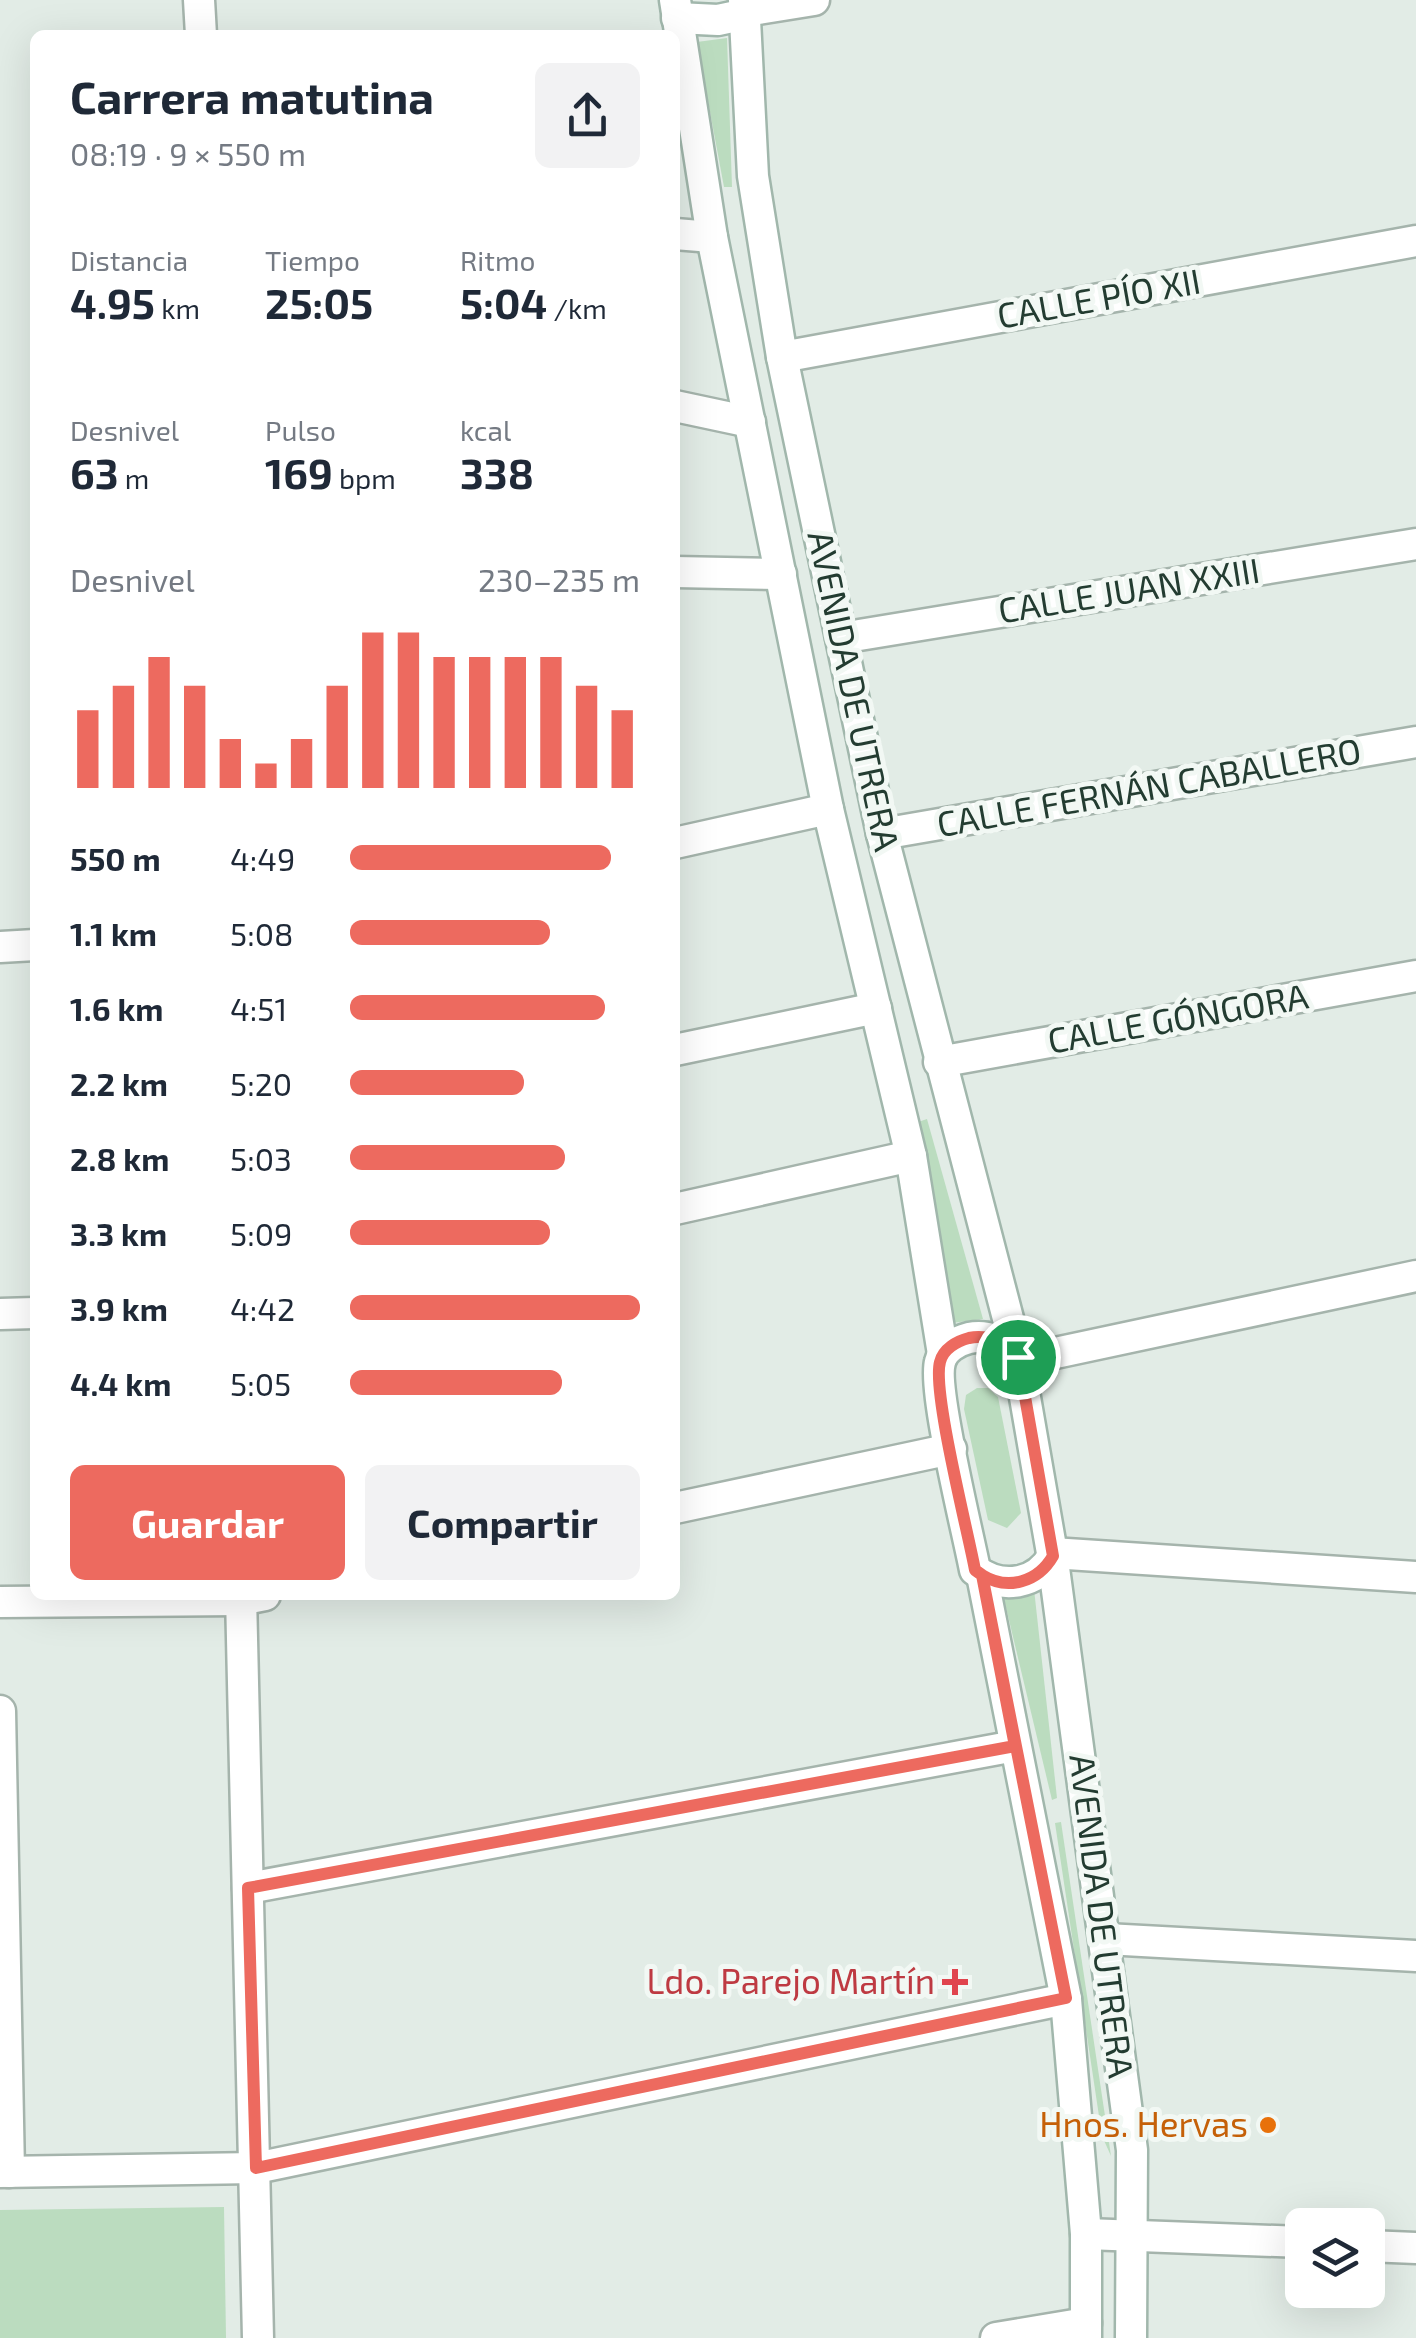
<!DOCTYPE html>
<html lang="es">
<meta charset="utf-8">
<style>
body{margin:0;font-family:"Exo 2",sans-serif;background:#f2f2f3;color:#1f2937;height:100vh;display:flex;flex-direction:column;font-size:38px;white-space:nowrap}
*{box-sizing:border-box;margin:0}
p{font-size:32px;color:#747a83}
.icon{flex:none;width:55px;height:55px;fill:none;stroke:currentColor;stroke-width:2;stroke-linecap:round;stroke-linejoin:round}
.map{position:relative;flex:1;overflow:hidden}
.details{position:absolute;left:30px;top:30px;width:650px;height:1570px;display:flex;flex-direction:column;background:#fff;border-radius:15px;box-shadow:0 10px 40px #0002}
.details>*{flex:none}
.controls{position:absolute;left:1285px;top:2208px;display:grid;gap:20px}
.controls a{display:grid;place-items:center;width:100px;height:100px;border-radius:15px;background:#fff;box-shadow:0 10px 40px #0002;font-size:50px}
.pin{position:absolute;display:grid;place-items:center;width:85px;height:85px;color:#fff;margin:-42px;border:5px solid #fff;border-radius:50%;box-shadow:0 2px 10px #0007}
.round{display:grid;place-items:center;flex:none;width:105px;height:105px;border-radius:15px;background:#f2f2f3}
.head{display:flex;align-items:center;justify-content:space-between;height:170px;padding:0 40px}
h1{font-size:45px;font-weight:700;line-height:75px}
.figures{display:grid;grid-template-columns:repeat(3,1fr);gap:15px;height:170px;padding:10px 40px}
.figures div{display:grid;align-content:center}
.figures b{font-size:42px;font-weight:700}
.figures small{font-size:28px;font-weight:400}
.figures p{font-size:28px}
.chart{height:280px;padding:20px 40px}
.chart p{display:flex;justify-content:space-between}
.chart svg{width:100%;height:180px;margin-top:10px;stroke:#ed6a5f;stroke-width:6}
.button{display:flex;gap:20px;margin-top:auto;padding:20px 40px}
.button a{flex:1;height:115px;border-radius:15px;background:#ed6a5f;color:#fff;font-size:40px;font-weight:700;line-height:115px;text-align:center}
.button a+a{background:#f2f2f3;color:#1f2937}
ul{padding:0 40px;list-style:none;font-size:32px}
li{display:grid;grid-template-columns:160px 120px 1fr;align-items:center;height:75px}
li i{height:25px;border-radius:12px;background:#ed6a5f}
.map>svg:first-child{display:block}
.green{fill:#bbdcbf}
.lines{fill:none;stroke-linecap:round;stroke-linejoin:round}
.street-casing{stroke:#a5b4ac;stroke-width:35}
.secondary-casing{stroke:#a1b7ac;stroke-width:35}
.street{stroke:#fff;stroke-width:30}
.secondary{stroke:#fff;stroke-width:30}
.route-casing{stroke:#fff;stroke-width:20}
.route{stroke:#ed6a5f;stroke-width:12}
.health-dot{fill:#e0444e;stroke:#f2f8f4;stroke-width:4}
.food-dot{fill:#e8710a;stroke:#f2f8f4;stroke-width:4}
.labels{text-anchor:middle;stroke-width:10;stroke-linejoin:round;paint-order:stroke}
.street-label{font-size:35px;fill:#233c31;stroke:#f2f8f4}
.health-label{font-size:35px;fill:#be3a42;stroke:#f2f8f4;text-anchor:end}
.food-label{font-size:35px;fill:#c56008;stroke:#f2f8f4;text-anchor:end}
</style>
<div class="map">
<svg width="1416" height="2338" viewBox="0 0 1416 2338">
<rect width="100%" height="100%" fill="#e2ece6"/>
<g class="green">
<path d="M727,38L732,187H724L697,42Z"/>
<path d="M927,1119L983,1319L952,1323L918,1122Z"/>
<path d="M977,1388H988L998,1397L1021,1513L1007,1528L988,1520L964,1409L966,1395Z"/>
<path d="M1034,1589L1057,1798L1052,1800L1003,1595Z"/>
<path d="M1061,1822L1111,2156L1102,2136L1055,1823Z"/>
<path d="M224,2207L226,2338H0V2210Z"/>
</g>
<g class="lines">
<defs>
<g id="street">
<path d="M199,0L201,35"/>
<path d="M745,11L814,0"/>
<path d="M675,234L712,237"/>
<path d="M782,357L1416,241"/>
<path d="M675,406L750,422"/>
<path d="M675,572L781,574"/>
<path d="M841,638L1416,544"/>
<path d="M882,834L1416,742"/>
<path d="M675,843L828,809"/>
<path d="M0,947L35,945"/>
<path d="M675,1050L876,1008"/>
<path d="M939,1062L1416,976"/>
<path d="M675,1209L911,1156"/>
<path d="M0,1314L35,1313"/>
<path d="M1018,1361L1416,1276"/>
<path d="M675,1508L951,1449"/>
<path d="M1052,1553L1416,1577"/>
<path d="M241,1595L258,2338"/>
<path d="M0,1602L241,1600L265,1595"/>
<path d="M0,1711L9,2172"/>
<path d="M248,1888L1015,1746"/>
<path d="M1106,1939L1416,1956"/>
<path d="M0,2172L256,2168L1066,1999"/>
<path d="M1086,2234L1302,2242"/>
<path d="M1368,2246L1416,2248"/>
<path d="M996,2338L1086,2323"/>
</g>
<g id="secondary">
<path d="M675,0L712,237L828,809L911,1156L943,1354"/>
<path d="M744,0L753,176L782,357L882,834L1018,1357L1052,1553L1132,2150L1131,2338"/>
<path d="M677,18L718,20L746,14"/>
<path d="M1018,1357C1005,1343 989,1334 969,1338C957,1341 943,1349 940,1362C932,1389 968,1533 975,1570C1002,1590 1036,1585 1053,1556"/>
<path d="M982,1575L1066,1999L1086,2234V2338"/>
</g>
</defs>
<use href="#street" class="street-casing"/>
<use href="#secondary" class="secondary-casing"/>
<use href="#street" class="street"/>
<use href="#secondary" class="secondary"/>
</g>
<g class="lines">
<defs>
<path id="route" d="M1018,1357L1053,1556C1038,1582 1008,1591 982,1575L1015,1746L248,1888L256,2168L1066,1998L982,1575L975,1570C968,1532 932,1391 940,1362C943,1349 957,1341 969,1338C989,1334 1005,1343 1018,1357"/>
</defs>
<use href="#route" class="route-casing"/>
<use href="#route" class="route"/>
</g>
<path class="health-dot" d="M950 1967h10v10h10v10h-10v10h-10v-10h-10v-10h10z"/>
<circle class="food-dot" cx="1268" cy="2125" r="10"/>
<g class="labels">
<g class="street-label">
<text transform="translate(1099 299) rotate(-10)" y="12">CALLE PÍO XII</text>
<text transform="translate(1129 591) rotate(-9)" y="12">CALLE JUAN XXIII</text>
<text transform="translate(853 691) rotate(78)" y="12">AVENIDA DE UTRERA</text>
<text transform="translate(1149 788) rotate(-10)" y="12">CALLE FERNÁN CABALLERO</text>
<text transform="translate(1178 1019) rotate(-10)" y="12">CALLE GÓNGORA</text>
<text transform="translate(1101 1916) rotate(83)" y="12">AVENIDA DE UTRERA</text>
</g>
<g class="health-label">
<text x="935" y="1994">Ldo. Parejo Martín</text>
</g>
<g class="food-label">
<text x="1248" y="2137">Hnos. Hervas</text>
</g>
</g>
</svg>
<div class="controls">
<a><svg class="icon" aria-label="layers" viewBox="0 0 24 24"><path d="M12 4l9 5-9 5-9-5zM3 14l9 5 9-5"/></svg></a>
</div>
<div class="pin" style="left:1018px;top:1357px;background:#1e9e55"><svg class="icon" aria-label="arrive" viewBox="0 0 24 24"><path d="M6 21V4h12l-3 4 3 4H6"/></svg></div>
<section class="details">
<div class="head"><div><h1>Carrera matutina</h1><p>08:19 · 9 × 550 m</p></div><a class="round"><svg class="icon" aria-label="share" viewBox="0 0 24 24"><path d="M12 15V3M7 8l5-5 5 5M5 13v7h14v-7"/></svg></a></div>
<div class="figures">
<div><p>Distancia</p><b>4.95<small> km</small></b></div>
<div><p>Tiempo</p><b>25:05</b></div>
<div><p>Ritmo</p><b>5:04<small> /km</small></b></div>
</div>
<div class="figures">
<div><p>Desnivel</p><b>63<small> m</small></b></div>
<div><p>Pulso</p><b>169<small> bpm</small></b></div>
<div><p>kcal</p><b>338</b></div>
</div>
<div class="chart"><p><span>Desnivel</span>230–235 m</p>
<svg viewBox="0 0 160 44" preserveAspectRatio="none"><path d="M5 44V25M15 44V19M25 44V12M35 44V19M45 44V32M55 44V38M65 44V32M75 44V19M85 44V6M95 44V6M105 44V12M115 44V12M125 44V12M135 44V12M145 44V19M155 44V25"/></svg>
</div>
<ul>
<li><b>550 m</b>4:49<i style="width:90%"></i></li>
<li><b>1.1 km</b>5:08<i style="width:69%"></i></li>
<li><b>1.6 km</b>4:51<i style="width:88%"></i></li>
<li><b>2.2 km</b>5:20<i style="width:60%"></i></li>
<li><b>2.8 km</b>5:03<i style="width:74%"></i></li>
<li><b>3.3 km</b>5:09<i style="width:69%"></i></li>
<li><b>3.9 km</b>4:42<i style="width:100%"></i></li>
<li><b>4.4 km</b>5:05<i style="width:73%"></i></li>
</ul>
<div class="button"><a>Guardar</a><a>Compartir</a></div>
</section>
</div>
